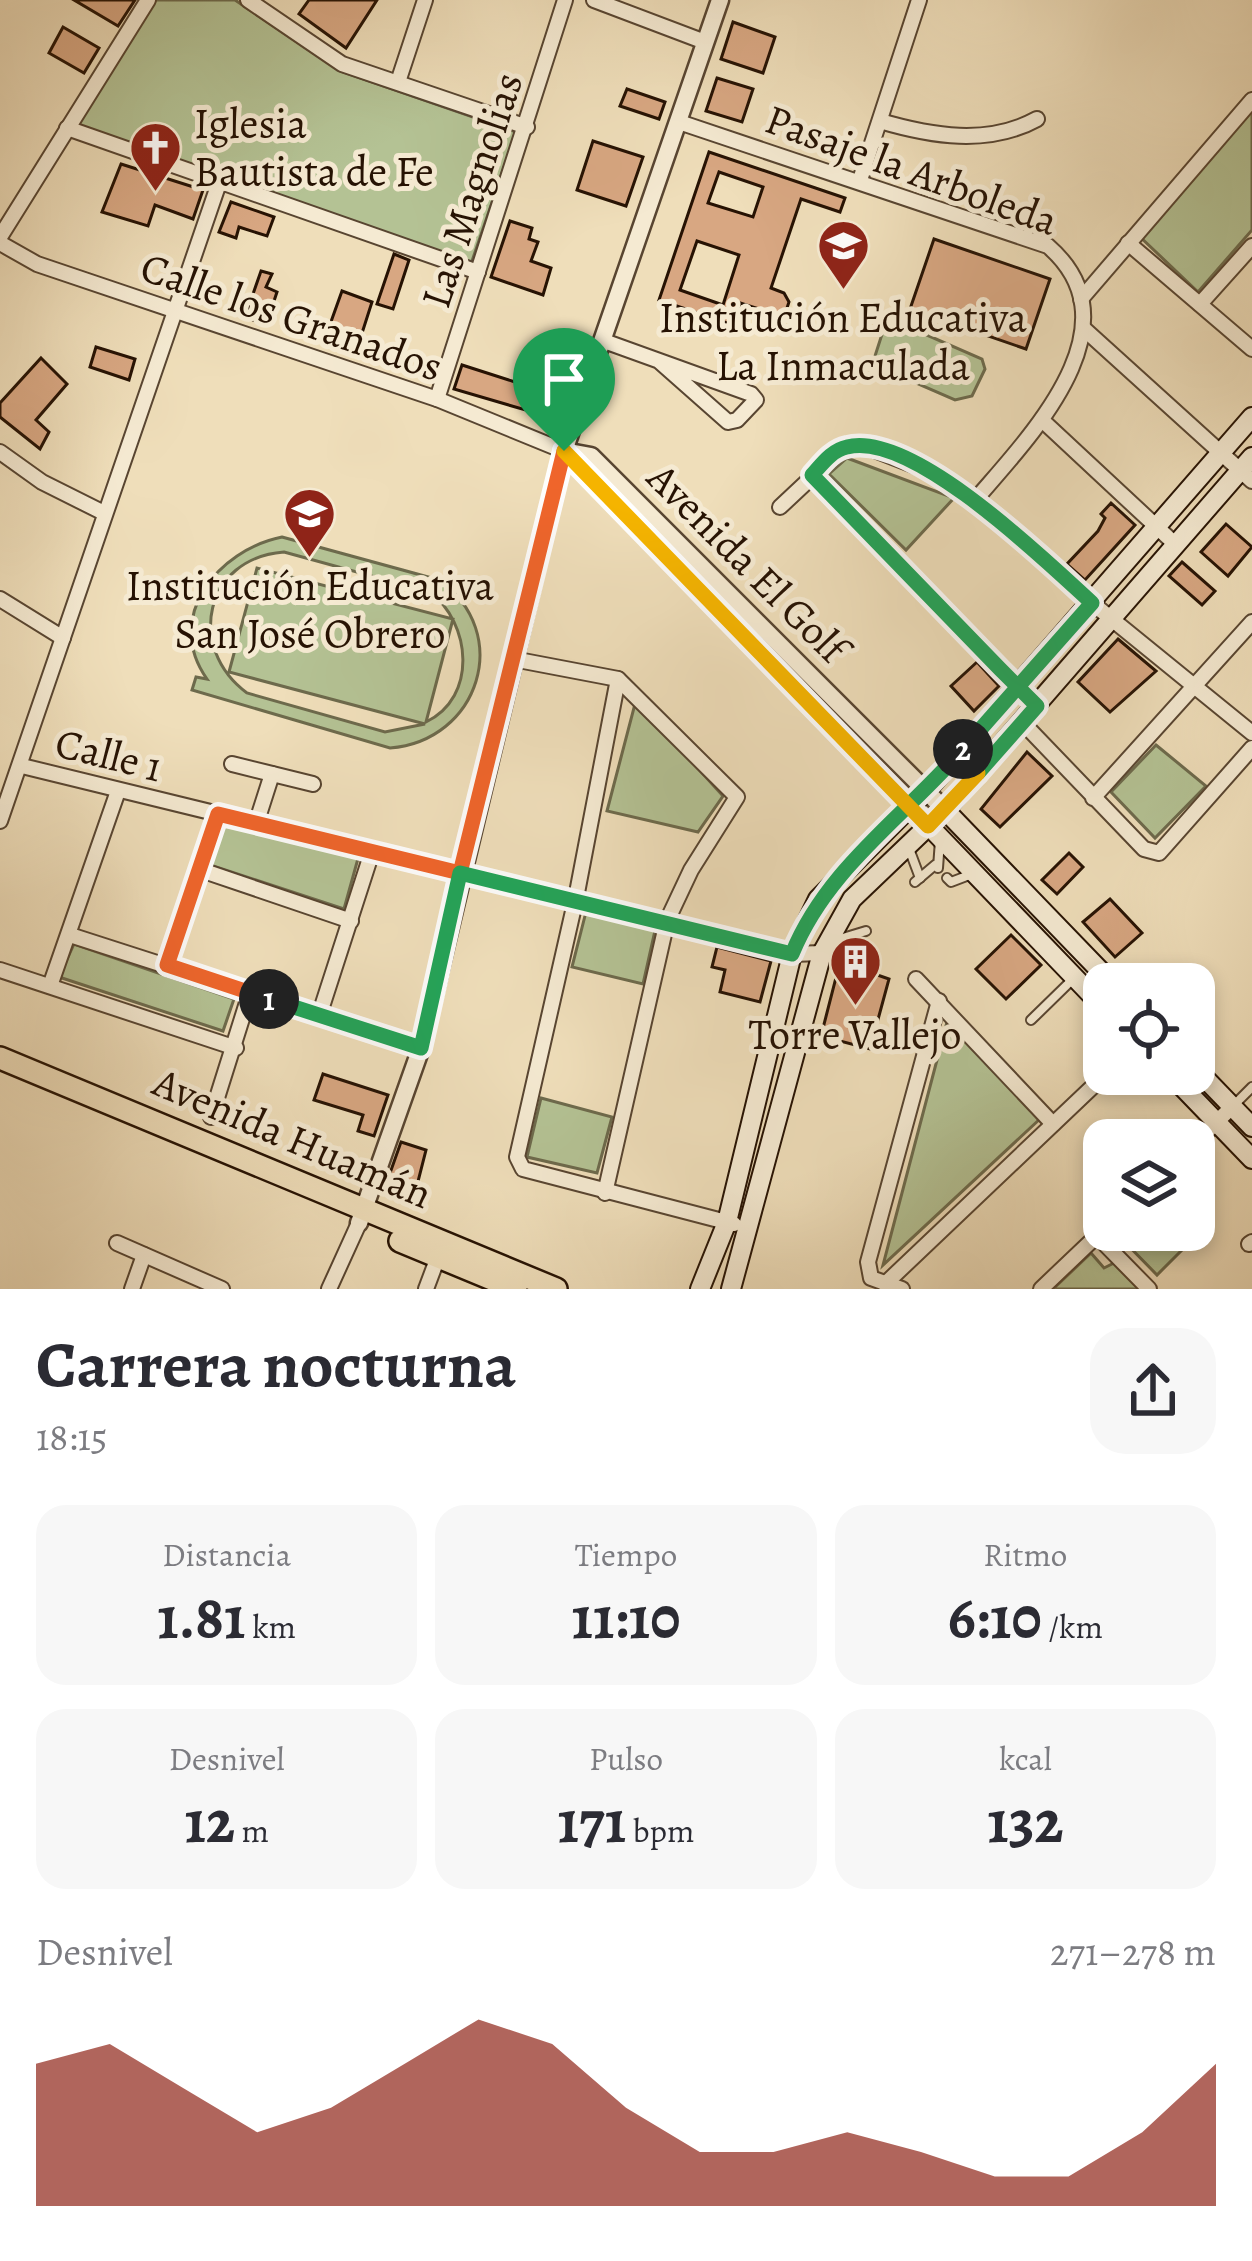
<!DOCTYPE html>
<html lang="es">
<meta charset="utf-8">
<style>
body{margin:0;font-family:Alegreya,serif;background:#f7f7f7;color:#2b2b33;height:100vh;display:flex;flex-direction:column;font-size:45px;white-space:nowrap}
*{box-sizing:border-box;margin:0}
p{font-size:39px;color:#7c7c81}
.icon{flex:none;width:66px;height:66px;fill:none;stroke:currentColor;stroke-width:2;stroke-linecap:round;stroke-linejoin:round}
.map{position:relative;height:1289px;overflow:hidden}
.side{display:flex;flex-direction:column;background:#fff;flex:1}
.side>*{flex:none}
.tools{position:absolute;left:1083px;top:963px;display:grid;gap:24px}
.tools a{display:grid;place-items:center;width:132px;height:132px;border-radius:24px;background:#fff;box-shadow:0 6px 18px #0003;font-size:60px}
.pin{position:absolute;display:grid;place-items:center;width:102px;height:102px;color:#fff;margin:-123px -51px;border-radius:50% 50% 50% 0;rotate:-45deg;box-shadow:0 0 12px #0007}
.pin .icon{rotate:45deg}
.km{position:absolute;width:60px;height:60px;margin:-30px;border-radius:50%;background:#222;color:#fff;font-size:33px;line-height:60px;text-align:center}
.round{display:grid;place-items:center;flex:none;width:126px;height:126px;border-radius:36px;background:#f7f7f7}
.head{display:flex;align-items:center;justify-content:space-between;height:204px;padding:0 36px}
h1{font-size:66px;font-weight:700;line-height:90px}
.metrics{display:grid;grid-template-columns:repeat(3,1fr);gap:18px;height:204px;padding:12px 36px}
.metrics div{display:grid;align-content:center;border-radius:30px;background:#f7f7f7;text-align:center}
.metrics b{font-size:60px;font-weight:700}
.metrics small{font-size:33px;font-weight:400}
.metrics p{font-size:33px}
.chart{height:336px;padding:24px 36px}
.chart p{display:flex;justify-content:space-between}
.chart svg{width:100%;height:216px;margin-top:12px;fill:#8f2418;opacity:.7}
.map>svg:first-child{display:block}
.green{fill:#b4c294;stroke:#6d6a4c;stroke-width:3;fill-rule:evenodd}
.building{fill:#d8a782;stroke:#261203;stroke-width:3;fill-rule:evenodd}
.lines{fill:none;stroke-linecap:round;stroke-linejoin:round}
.service-casing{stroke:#584531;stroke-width:12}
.minor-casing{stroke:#584531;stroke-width:18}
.tertiary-casing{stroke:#584531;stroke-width:21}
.secondary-casing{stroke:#261203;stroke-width:22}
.primary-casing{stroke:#261203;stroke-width:26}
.service{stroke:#f5ead2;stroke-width:8}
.minor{stroke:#f5ead2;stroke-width:14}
.tertiary{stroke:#f5ead2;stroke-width:16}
.secondary{stroke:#f5ead2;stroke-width:18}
.primary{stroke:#efdeba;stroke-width:21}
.split-1-casing{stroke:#fff;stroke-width:24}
.split-2-casing{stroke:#fff;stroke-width:24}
.split-3-casing{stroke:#fff;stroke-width:24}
.split-4-casing{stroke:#fff;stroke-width:24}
.split-1{stroke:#f0652b;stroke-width:15}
.split-2{stroke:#22a559;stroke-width:15}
.split-3{stroke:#22a559;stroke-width:15}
.split-4{stroke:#f5b400;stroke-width:15}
.labels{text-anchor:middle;stroke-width:10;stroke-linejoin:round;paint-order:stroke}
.poi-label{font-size:42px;fill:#261203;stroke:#f5ead2}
.street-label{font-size:42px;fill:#261203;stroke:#f5ead2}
</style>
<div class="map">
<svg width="1252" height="1289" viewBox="0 0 1252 1289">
<rect width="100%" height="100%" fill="#efdeba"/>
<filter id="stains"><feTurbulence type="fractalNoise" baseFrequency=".00167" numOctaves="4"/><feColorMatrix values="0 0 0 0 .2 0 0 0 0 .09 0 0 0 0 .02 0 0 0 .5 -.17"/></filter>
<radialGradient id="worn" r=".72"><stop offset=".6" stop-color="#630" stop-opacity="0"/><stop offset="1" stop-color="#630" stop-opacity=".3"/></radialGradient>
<g class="green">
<path d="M154,0H235L340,71L516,132L471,264L75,126Z"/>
<path d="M1252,105V230L1198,292L1137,234Z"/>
<path d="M897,322L982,359L985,369L972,396L955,400L879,367L875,356L884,328Z"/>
<path d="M847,458L954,498L906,550L829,474Z"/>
<path d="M282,537L439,580C514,633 479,741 390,748L192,690L196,677L207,679C163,617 218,550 282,537ZM284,552L430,592C471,623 478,697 426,722L453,619L257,568L229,672L425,724L385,732L247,693C186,648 204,558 284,552Z"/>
<path d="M636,700L723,796L698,832L607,811Z"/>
<path d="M1156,745L1206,786L1155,838L1111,792Z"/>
<path d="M221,821L359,855L344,909L207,864Z"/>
<path d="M587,908L656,926L643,984L572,967Z"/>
<path d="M74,944L234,999L223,1031L59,977Z"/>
<path d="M947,1022L1042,1117L883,1265Z"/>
<path d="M541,1098L612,1117L597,1173L527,1157Z"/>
<path d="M1194,1204L1211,1221L1157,1275L1114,1231L1194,1230Z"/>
<path d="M1091,1253L1104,1268L1114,1263L1140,1289H1053Z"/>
</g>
<g class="building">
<path d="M74,0H135L118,26Z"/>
<path d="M309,0H377L346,48L299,14Z"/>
<path d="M733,22L775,37L763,73L721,59Z"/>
<path d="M63,27L99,48L84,73L49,53Z"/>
<path d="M717,78L753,89L742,122L706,111Z"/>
<path d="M627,89L665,102L659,119L620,106Z"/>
<path d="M593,141L643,157L626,206L577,190Z"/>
<path d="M709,152L845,198L840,212L801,199L771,288L784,293L789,302L784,317L740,303L733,325L659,300ZM719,172L763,187L753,217L708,203ZM697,241L739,255L723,305L680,290Z"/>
<path d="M121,164L203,190L193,219L155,205L148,226L102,212Z"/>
<path d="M231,202L274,217L267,236L239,227L236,238L219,232Z"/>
<path d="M510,221L532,228L529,239L538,242L531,261L551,268L543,295L491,277Z"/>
<path d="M934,239L1050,279L1026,349L910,309Z"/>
<path d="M394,254L409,260L393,309L377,304Z"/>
<path d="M261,271L272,274L266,287L277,292L266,325L245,317Z"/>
<path d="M342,291L372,302L355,355L323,344Z"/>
<path d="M96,347L135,359L129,380L90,367Z"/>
<path d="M41,358L67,384L36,420L49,432L40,449L0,417V403Z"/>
<path d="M520,364L541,371L529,411L454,389L462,365L515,382Z"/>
<path d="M1111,503L1135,525L1085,580L1067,564L1098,531L1105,518L1101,514Z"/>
<path d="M1226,524L1252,547L1228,576L1201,552Z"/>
<path d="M1182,562L1215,591L1202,605L1169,576Z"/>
<path d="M1118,639L1156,671L1110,712L1078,682Z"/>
<path d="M977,662L999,686L974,711L951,686Z"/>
<path d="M1027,752L1052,776L1000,827L981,809Z"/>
<path d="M1069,853L1083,867L1057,894L1042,880Z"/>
<path d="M1110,899L1142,933L1115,957L1083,922Z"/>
<path d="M1011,935L1041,965L1006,999L976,969Z"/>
<path d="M717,947L771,961L760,1002L720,992L725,970L712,967Z"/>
<path d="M840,962L889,979L870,1049L821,1036Z"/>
<path d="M323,1074L388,1095L374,1136L358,1131L363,1115L314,1100Z"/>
<path d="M401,1142L426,1150L413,1201L384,1190Z"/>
</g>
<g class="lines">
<defs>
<g id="service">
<path d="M908,846L920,878"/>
<path d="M938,868L940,840"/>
<path d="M947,878L951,882L972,874"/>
<path d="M915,882L935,865"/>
<path d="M833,941L866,931"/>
<path d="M1031,1020L1073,979"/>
<path d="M1232,1107L1252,1087"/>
</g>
<g id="minor">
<path d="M248,0L342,64L527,127"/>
<path d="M594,0L705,42"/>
<path d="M398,82L425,0"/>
<path d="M880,121C931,136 988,146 1037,119"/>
<path d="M679,122L1048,246C1139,325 1031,435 976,499"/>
<path d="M67,128L478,272"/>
<path d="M860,180L919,0"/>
<path d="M0,237L148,0"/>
<path d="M0,243L37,264L437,399L564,451"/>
<path d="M1128,243L1252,349"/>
<path d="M1081,299L1252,100"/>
<path d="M1200,304L1252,246"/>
<path d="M1083,328L1252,481"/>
<path d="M604,341L751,394L756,400L737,420L728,422L659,361"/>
<path d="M437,399L565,0"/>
<path d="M1043,421L1175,544"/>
<path d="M0,452L42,482L104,513"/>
<path d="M812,475L1037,706"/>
<path d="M780,507L844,447L862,445L934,473L976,499L1092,603L1252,733"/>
<path d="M0,599L63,638"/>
<path d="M513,659L618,679L737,797L691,870L667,921L605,1193"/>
<path d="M618,679L576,898L517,1157L523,1169L734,1224"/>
<path d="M1023,723L1144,849L1159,853L1252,748"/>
<path d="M232,764L313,784"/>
<path d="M22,766L792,954L822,953"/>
<path d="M1093,798L1252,622"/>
<path d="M0,821L219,183"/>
<path d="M256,824L272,774"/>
<path d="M201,870L351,921"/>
<path d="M70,935L421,1048"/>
<path d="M167,965L218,814"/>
<path d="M0,970L236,1048"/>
<path d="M916,979L1053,1124"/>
<path d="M50,986L118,791"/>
<path d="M319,1016L372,852"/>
<path d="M211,1117L250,993"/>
<path d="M1194,1144L1232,1107"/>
<path d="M1097,1236L1149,1289"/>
<path d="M117,1243L222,1289"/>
<path d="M1249,1244L1252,1242"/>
<path d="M885,1284L1106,1074"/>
<path d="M132,1289L144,1255"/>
<path d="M329,1289L359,1223"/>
<path d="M426,1289L438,1257"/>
<path d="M902,1289L871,1278L868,1262L939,1001"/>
<path d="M1041,1289L1104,1229"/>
</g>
<g id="tertiary">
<path d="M564,451L591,456L945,810"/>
<path d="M564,451L929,826"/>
<path d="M359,1223L421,1048L564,451L720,0"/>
</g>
<g id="secondary">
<path d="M945,810L1113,984"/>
<path d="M929,826L1104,1008"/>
<path d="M1194,1067L1252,1127"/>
<path d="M1170,1074L1252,1159"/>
<path d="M700,1289L727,1222L792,954L818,899L926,791L1252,417"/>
<path d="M731,1289L822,953L852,899L945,810L1252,457"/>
</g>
<g id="primary">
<path d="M0,1058L556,1289"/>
<path d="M400,1241L516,1289"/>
</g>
</defs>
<use href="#service" class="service-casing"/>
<use href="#minor" class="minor-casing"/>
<use href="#tertiary" class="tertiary-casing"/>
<use href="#secondary" class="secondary-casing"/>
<use href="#primary" class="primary-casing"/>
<use href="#service" class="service"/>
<use href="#minor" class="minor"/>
<use href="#tertiary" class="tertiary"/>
<use href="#secondary" class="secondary"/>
<use href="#primary" class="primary"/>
</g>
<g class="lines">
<defs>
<path id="split-1" d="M269,999L167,965L218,814L460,873L564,451"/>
<path id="split-2" d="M269,999L421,1048L460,873L792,954C827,868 904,817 963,749"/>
<path id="split-3" d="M963,749L1092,603C1046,561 912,430 847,447C832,450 822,464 812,475L1000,669L1037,706L978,773"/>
<path id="split-4" d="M564,451L928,826L978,773"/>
</defs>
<use href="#split-1" class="split-1-casing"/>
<use href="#split-2" class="split-2-casing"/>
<use href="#split-3" class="split-3-casing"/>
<use href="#split-4" class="split-4-casing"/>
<use href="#split-1" class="split-1"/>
<use href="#split-2" class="split-2"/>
<use href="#split-3" class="split-3"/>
<use href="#split-4" class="split-4"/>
</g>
<defs>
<symbol id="church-pin" viewBox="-11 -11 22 30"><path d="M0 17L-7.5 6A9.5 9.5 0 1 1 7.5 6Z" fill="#8f2418" stroke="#f5ead2"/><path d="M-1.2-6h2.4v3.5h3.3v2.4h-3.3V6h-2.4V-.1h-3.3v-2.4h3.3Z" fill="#fff"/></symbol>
<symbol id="school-pin" viewBox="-11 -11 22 30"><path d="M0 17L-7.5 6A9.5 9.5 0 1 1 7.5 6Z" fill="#8f2418" stroke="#f5ead2"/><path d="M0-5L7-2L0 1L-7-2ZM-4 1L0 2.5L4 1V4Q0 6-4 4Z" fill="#fff"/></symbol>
<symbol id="building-pin" viewBox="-11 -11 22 30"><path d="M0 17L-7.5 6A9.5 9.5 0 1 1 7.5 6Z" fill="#8f2418" stroke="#f5ead2"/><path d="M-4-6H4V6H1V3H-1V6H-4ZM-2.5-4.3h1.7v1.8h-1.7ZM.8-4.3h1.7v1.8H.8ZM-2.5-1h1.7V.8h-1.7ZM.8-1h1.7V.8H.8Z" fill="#fff"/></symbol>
</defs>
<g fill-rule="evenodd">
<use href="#church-pin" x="126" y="118" width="59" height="81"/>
<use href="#school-pin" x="814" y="216" width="59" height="81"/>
<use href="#school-pin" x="280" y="484" width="59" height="81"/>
<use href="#building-pin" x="826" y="932" width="59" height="81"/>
</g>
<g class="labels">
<g class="poi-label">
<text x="194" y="138" text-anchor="start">Iglesia<tspan x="194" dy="48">Bautista de Fe</tspan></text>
<text x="843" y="332">Institución Educativa<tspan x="843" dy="48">La Inmaculada</tspan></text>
<text x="310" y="600">Institución Educativa<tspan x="310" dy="48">San José Obrero</tspan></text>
<text x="855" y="1049">Torre Vallejo</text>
</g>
<g class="street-label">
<text transform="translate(912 169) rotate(20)" y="15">Pasaje la Arboleda</text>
<text transform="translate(471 190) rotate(-72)" y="15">Las Magnolias</text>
<text transform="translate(292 316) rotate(19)" y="15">Calle los Granados</text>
<text transform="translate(748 562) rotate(45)" y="15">Avenida El Golf</text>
<text transform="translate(109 754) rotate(14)" y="15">Calle 1</text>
<text transform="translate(293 1137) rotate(23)" y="15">Avenida Huamán</text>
</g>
</g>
<rect width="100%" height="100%" filter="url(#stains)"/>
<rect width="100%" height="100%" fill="url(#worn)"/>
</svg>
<div class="tools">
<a><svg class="icon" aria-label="locate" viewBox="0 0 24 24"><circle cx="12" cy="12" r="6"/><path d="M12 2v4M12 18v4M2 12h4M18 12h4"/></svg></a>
<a><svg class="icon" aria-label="layers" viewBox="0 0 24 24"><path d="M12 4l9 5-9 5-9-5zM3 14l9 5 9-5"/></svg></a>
</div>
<div class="pin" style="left:564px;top:451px;background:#1e9e55"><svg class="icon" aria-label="arrive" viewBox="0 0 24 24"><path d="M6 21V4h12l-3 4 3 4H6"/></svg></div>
<b class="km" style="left:269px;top:999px">1</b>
<b class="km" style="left:963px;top:749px">2</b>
</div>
<section class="side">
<div class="head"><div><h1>Carrera nocturna</h1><p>18:15</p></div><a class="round"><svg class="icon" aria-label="share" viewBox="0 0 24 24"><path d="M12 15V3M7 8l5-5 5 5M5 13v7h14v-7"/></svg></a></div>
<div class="metrics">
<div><p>Distancia</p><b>1.81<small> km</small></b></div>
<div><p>Tiempo</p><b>11:10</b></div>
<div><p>Ritmo</p><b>6:10<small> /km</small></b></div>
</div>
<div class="metrics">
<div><p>Desnivel</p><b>12<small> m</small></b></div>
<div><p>Pulso</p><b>171<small> bpm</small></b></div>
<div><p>kcal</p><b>132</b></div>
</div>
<div class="chart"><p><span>Desnivel</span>271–278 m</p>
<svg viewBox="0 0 160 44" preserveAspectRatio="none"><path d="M0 44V15L10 11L20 20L30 29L40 24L50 15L60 6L70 11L80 24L90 33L100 33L110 29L120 33L130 38L140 38L150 29L160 15V44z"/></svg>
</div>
</section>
